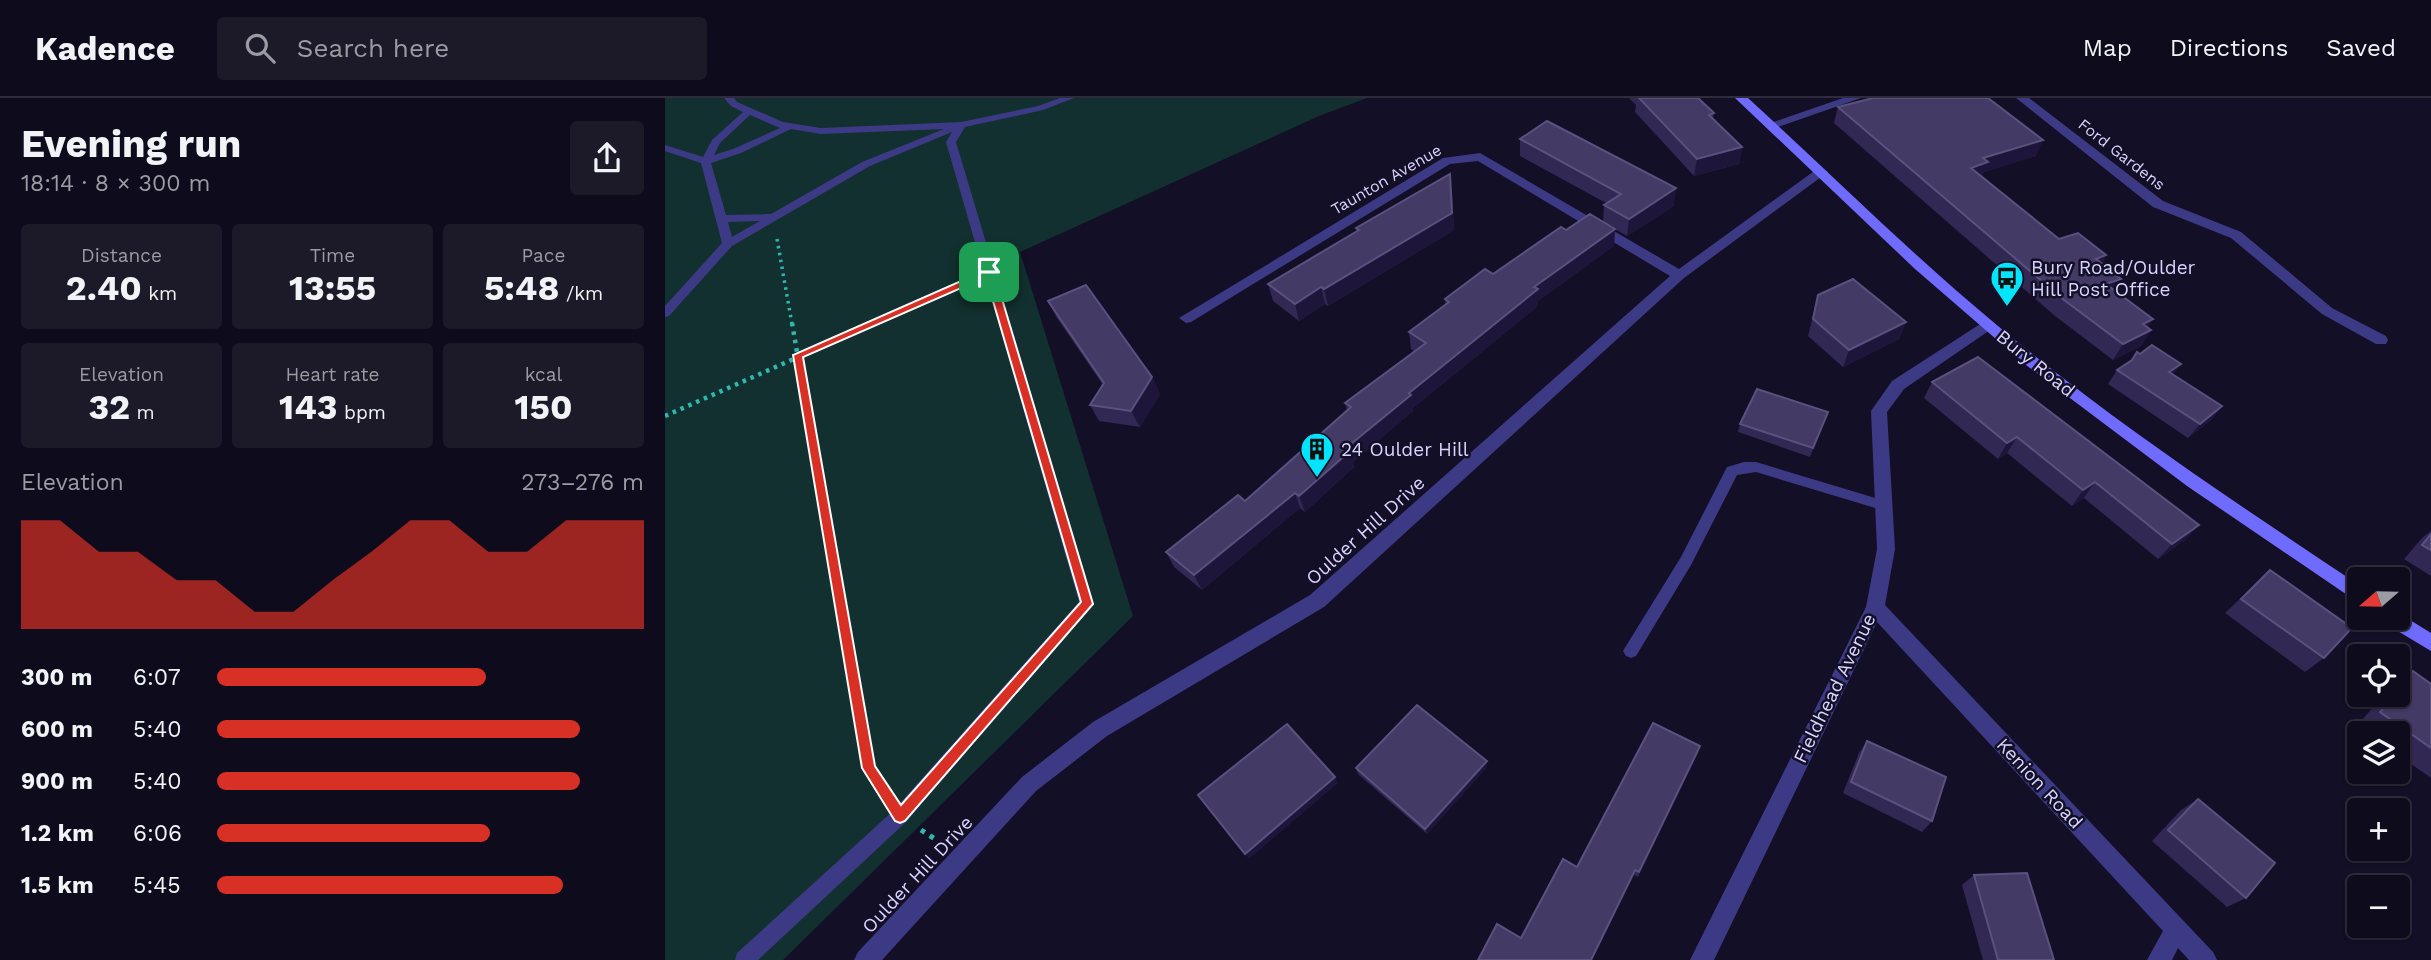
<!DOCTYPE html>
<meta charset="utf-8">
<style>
body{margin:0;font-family:"Work Sans",sans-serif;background:#1c1929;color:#f1f3f6;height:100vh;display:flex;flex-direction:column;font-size:26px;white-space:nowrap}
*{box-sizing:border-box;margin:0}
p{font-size:23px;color:#9b9ba3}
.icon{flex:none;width:38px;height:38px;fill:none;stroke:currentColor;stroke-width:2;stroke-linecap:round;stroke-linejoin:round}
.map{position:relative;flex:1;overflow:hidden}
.drawer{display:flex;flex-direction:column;background:#0e0b1c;width:665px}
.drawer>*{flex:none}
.needle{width:46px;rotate:250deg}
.buttons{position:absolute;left:1682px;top:469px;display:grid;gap:14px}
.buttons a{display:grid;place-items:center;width:63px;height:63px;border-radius:7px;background:#0e0b1c;box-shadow:0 2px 5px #0004,0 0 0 2px #2e2b3b;font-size:35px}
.pin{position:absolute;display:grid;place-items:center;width:60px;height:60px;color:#fff;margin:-30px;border-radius:14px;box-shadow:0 4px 10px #0006}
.round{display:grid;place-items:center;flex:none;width:74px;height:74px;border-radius:7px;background:#1c1929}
.summary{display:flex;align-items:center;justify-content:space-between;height:119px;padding:0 21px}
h1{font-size:38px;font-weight:700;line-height:52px}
.figures{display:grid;grid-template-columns:repeat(3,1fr);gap:10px;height:119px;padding:7px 21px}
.figures div{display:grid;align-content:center;border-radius:7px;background:#1c1929;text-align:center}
.figures b{font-size:35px;font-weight:700}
.figures small{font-size:19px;font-weight:400}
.figures p{font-size:19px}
.chart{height:196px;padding:14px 21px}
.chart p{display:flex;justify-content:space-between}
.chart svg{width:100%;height:126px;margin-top:7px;fill:#d93025;opacity:.7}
ul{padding:0 21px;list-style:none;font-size:23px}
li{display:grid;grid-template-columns:112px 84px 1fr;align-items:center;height:52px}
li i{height:18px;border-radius:9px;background:#d93025}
header{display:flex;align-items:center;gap:42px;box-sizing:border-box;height:98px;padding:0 35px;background:#0e0b1c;border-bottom:2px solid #2e2b3b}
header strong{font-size:33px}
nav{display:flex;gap:38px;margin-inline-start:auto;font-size:24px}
.search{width:490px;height:63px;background:#1c1929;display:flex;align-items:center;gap:18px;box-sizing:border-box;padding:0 24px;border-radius:7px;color:#9b9ba3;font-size:26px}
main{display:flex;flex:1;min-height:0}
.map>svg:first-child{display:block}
.green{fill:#12302f}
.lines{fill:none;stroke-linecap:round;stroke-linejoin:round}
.path-far2{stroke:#2fb8b0;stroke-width:3.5;stroke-dasharray:2.5 4.5;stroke-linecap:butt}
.path-far1{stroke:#2fb8b0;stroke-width:4.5;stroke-dasharray:3.5 5;stroke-linecap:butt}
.path{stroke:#2fb8b0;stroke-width:5;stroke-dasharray:4.5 6;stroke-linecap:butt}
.service{fill:#3d3a85;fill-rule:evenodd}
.minor{fill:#3d3a85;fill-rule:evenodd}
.secondary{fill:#6f6bff;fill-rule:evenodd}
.wall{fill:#312854}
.shaded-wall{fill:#1d163a}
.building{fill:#433a66;stroke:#5a527e;stroke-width:2}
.route{fill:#d93025;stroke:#fff;stroke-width:2;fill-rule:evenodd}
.labels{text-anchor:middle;stroke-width:5;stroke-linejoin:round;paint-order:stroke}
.far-street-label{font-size:16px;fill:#d9d4ff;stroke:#130f26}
.poi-label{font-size:19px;fill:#d9d4ff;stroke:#130f26;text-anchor:start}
.street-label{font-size:19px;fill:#d9d4ff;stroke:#130f26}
</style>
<header>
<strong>Kadence</strong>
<div class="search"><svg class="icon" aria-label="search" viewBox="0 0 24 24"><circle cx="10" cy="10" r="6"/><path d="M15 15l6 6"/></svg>Search here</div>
<nav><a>Map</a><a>Directions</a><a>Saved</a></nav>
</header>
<main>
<section class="drawer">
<div class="summary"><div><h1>Evening run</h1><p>18:14 · 8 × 300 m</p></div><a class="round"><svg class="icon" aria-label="share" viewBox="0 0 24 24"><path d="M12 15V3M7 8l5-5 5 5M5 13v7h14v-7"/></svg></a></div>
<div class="figures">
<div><p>Distance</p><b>2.40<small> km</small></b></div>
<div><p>Time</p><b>13:55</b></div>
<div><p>Pace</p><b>5:48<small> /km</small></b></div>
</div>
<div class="figures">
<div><p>Elevation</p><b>32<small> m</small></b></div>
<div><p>Heart rate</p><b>143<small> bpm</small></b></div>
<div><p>kcal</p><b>150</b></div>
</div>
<div class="chart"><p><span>Elevation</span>273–276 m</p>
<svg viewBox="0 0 160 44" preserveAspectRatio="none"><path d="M0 44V6L10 6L20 17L30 17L40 27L50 27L60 38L70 38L80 27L90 17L100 6L110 6L120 17L130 17L140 6L150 6L160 6V44z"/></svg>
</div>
<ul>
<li><b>300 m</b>6:07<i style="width:63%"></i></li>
<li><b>600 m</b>5:40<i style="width:85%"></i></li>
<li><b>900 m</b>5:40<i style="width:85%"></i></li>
<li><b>1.2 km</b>6:06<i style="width:64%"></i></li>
<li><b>1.5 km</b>5:45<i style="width:81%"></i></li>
</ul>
</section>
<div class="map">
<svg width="1766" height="862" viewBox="0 0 1766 862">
<rect width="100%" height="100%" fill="#130f26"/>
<path class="green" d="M0,0H702L654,18L355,154L468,518L118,862H0Z"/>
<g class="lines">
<g class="path-far2">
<path d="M112,141L127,226"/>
<path d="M206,226L303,183"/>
</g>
<g class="path-far1">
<path d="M127,225L176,509"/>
<path d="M0,318L210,225"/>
</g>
<g class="path">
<path d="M176,507L204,670L222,697"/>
<path d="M256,732L273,743"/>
</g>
<g class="service">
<path d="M59,0H69L72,4L118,24L156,30L296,24L373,8L395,0H409L378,12L300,29L291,44L429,506L241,724L93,862H70L72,855L229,712L414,504L281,44L287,34L205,68L67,148L4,218L0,219V208L57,145L36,65L0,53V47L38,59L47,42L78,14L66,8ZM85,17L115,30L68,51L49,57L55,45ZM126,31L156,36L279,31L197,64L106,116L61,117L46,65L76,55ZM95,123L67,139L63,124Z"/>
<path d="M1079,364H1091L1217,402L1222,403L1224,407L1222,411L1217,412L1091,374L1072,377L1026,467L971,558L966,560L961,558L958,553L961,548L1016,459L1062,369Z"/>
</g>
<g class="minor">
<path d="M1178,0H1196L1110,30L1100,27Z"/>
<path d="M1351,0H1364L1498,103L1576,134L1667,210L1721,238L1723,242L1721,246H1711L1657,216L1566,140L1488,109Z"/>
<path d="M815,55L1014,171L1152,71L1157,70L1163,74L1019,180L659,509L442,638L371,693L217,862H189L193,854L357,679L428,624L645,497L1005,178L813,63L785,66L526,224L521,225L514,220L778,60Z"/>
<path d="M1323,221L1330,226L1328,230L1239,291L1222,314L1230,451L1220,507L1548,854L1552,862H1524L1513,850L1507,862H1482L1498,833L1212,524L1049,862H1025L1201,509L1212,451L1206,313L1227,283Z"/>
</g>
<g class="secondary">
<path d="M1070,0H1083C1166,76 1246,156 1333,228C1447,323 1571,405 1694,487V505L1522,388L1361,267L1250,171Z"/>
<path d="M1732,514L1766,535V553L1721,526L1719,520H1732Z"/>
</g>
</g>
<g class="wall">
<path d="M964,0H1033L1049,15L1048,21L1077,49L1074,66L1029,78L970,14L971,7Z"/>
<path d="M1173,9L1371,58L1319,74L1317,79L1394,141L1441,157L1437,166L1449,192L1488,221L1483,229L1486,232L1476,248L1448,262L1390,218L1169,25Z"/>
<path d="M855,41L1009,108L962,138L950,131L949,148L873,203V208L748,310V313L688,364L689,369L640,414L635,410L537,492L509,469L501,454L580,403L682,312L680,305L750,254L746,251L744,234L780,207V201L828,176L901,132L938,123L939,107L941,105L855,58Z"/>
<path d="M787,93L789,132L663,208L660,206L634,223L608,203L603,186L691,133V130Z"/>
<path d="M1153,197L1241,224L1234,241L1178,269L1143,238Z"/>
<path d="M383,203L487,279L495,296L475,329L434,323L425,307L438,287L392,220Z"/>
<path d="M1452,272L1508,277L1557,308L1546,322L1523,340L1443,286Z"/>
<path d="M1267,284L1534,427L1520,442L1493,461L1419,400L1407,408L1342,355L1333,361L1259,300Z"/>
<path d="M1163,314L1145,359L1073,334L1075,326Z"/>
<path d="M1766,433V478L1739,461L1757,440Z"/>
<path d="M1605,472L1659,560L1640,574L1560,515Z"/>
<path d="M1748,573L1766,586V680L1732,656V635H1704L1693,627L1718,597H1732V583Z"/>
<path d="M1202,643L1267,723L1257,734L1178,695L1194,655Z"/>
<path d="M1033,655L973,779L969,777L927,862H813L856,840Z"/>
<path d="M822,663V669L762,736L693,676L691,670Z"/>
<path d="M1533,701L1581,800L1562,809L1487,743L1516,712Z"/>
<path d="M1309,777L1389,862H1318L1297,787Z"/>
</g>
<g class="shaded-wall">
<path d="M1378,42L1371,58L1319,74L1316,80L1306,70L1318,60Z"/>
<path d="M1077,49L1074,66L1029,78L1032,61Z"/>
<path d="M785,76L789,132L663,208L659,191Z"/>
<path d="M1011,90L1009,108L962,138L964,121Z"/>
<path d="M950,131L949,148L873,203V208L748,310V313L688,364L689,369L640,414L634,398L681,350L744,295L869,189Z"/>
<path d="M1441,157L1432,173L1431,161Z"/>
<path d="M1456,181L1446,197L1441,186Z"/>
<path d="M656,189L660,206L634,223L630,206Z"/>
<path d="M1488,221L1478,236L1486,232L1476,248L1448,262L1458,246L1478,226Z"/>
<path d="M1241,224L1234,241L1178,269L1184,252Z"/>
<path d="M1516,266L1505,281L1504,274Z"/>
<path d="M487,279L495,296L475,329L466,313Z"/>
<path d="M1557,308L1546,322L1523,340L1535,326Z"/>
<path d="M1352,339L1342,355L1333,361L1342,345Z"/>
<path d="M1430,384L1419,400L1407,408L1418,392Z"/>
<path d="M630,395L635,410L537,492L529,477Z"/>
<path d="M1534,427L1520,442L1493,461L1507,446Z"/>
<path d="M1035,648L1033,655L973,779L974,774Z"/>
<path d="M822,663V669L762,736L760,731Z"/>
<path d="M670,679L673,685L584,761L580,756Z"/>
<path d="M970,772L969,777L927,862H926Z"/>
</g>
<g class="building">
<path d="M974,0H1033L1049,15L1044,17L1077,49L1032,61Z"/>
<path d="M1208,0H1323L1378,42L1318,60L1323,64L1306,70L1394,141L1413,135L1441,157L1431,161L1456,181L1441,186L1488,221L1478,226L1486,232L1458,246L1399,202L1173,9Z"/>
<path d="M882,23L1011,90L964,121L939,107L956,96L855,41Z"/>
<path d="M785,76L787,115L659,191L656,189L630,206L603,186L694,132L691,130Z"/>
<path d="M925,116L950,131L869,189L873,191L744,295L746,297L681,350L685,353L634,398L630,395L529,477L501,454L573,397L580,403L686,309L680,305L761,245L744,234L784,204L780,201L820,171L828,176L896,129L901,132Z"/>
<path d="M1188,181L1241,224L1184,252L1148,221L1153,197Z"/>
<path d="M421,187L487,279L466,313L425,307L439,285L383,203Z"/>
<path d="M1487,247L1516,266L1504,274L1557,308L1535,326L1452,272L1467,262L1472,254L1475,256Z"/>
<path d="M1313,259L1534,427L1507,446L1430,384L1418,392L1352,339L1342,345L1267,284Z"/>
<path d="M1092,291L1163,314L1148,350L1075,326Z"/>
<path d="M1766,436V452L1757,447Z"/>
<path d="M1605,472L1687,530L1659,560L1576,501Z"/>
<path d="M1748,573L1766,586V650L1715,614L1729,597H1732V593Z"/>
<path d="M752,607L822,663L760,731L691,670Z"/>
<path d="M988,625L1035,648L974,774L970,772L926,862H813L832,826L856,840L898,761L912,769Z"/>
<path d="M622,626L670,679L580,756L533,697Z"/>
<path d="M1202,643L1281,679L1267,723L1186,684Z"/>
<path d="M1533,701L1610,765L1581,800L1503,732Z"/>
<path d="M1362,775L1389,862H1333L1309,777Z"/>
</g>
<path class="route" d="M321,172L329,174L428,506L240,723L235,725L230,723L197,670L128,257ZM321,179L416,504L236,707L210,668L138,259Z"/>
<defs>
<symbol id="bus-pin" viewBox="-11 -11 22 30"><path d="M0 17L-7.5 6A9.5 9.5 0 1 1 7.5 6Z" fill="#00e5ff" stroke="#130f26"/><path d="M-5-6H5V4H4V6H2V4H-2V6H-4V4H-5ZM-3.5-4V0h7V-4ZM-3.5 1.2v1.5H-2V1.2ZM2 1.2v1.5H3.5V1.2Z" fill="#111"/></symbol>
<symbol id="building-pin" viewBox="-11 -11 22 30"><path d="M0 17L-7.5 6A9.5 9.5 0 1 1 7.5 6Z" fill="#00e5ff" stroke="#130f26"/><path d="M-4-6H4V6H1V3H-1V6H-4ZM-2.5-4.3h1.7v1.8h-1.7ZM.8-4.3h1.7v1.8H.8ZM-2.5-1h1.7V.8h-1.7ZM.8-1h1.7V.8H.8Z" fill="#111"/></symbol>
</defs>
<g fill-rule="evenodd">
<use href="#bus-pin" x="1323" y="161" width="38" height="52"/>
<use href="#building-pin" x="633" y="332" width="38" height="52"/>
</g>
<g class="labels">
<g class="far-street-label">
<text transform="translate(1457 56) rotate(38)" y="6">Ford Gardens</text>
<text transform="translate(721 81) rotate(-30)" y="6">Taunton Avenue</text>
</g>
<g class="poi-label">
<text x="1366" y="176">Bury Road/Oulder<tspan x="1366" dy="22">Hill Post Office</tspan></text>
<text x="676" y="358">24 Oulder Hill</text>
</g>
<g class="street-label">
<text transform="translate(1371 265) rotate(39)" y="7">Bury Road</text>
<text transform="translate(700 432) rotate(-42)" y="7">Oulder Hill Drive</text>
<text transform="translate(1169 590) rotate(-64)" y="7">Fieldhead Avenue</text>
<text transform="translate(1375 685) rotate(47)" y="7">Kenion Road</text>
<text transform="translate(252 776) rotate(-47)" y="7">Oulder Hill Drive</text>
</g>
</g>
</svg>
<div class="buttons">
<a><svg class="needle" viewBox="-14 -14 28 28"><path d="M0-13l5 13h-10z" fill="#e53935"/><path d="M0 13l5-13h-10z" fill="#9b9ba3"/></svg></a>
<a><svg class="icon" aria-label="locate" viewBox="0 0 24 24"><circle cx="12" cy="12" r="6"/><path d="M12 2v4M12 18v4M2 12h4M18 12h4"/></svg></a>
<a><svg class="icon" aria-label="layers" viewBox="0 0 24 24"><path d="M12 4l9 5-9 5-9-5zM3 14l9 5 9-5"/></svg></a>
<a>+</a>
<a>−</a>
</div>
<div class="pin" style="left:324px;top:174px;background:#1e9e55"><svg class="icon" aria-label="arrive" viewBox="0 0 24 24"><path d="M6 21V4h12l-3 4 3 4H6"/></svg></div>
</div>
</main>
